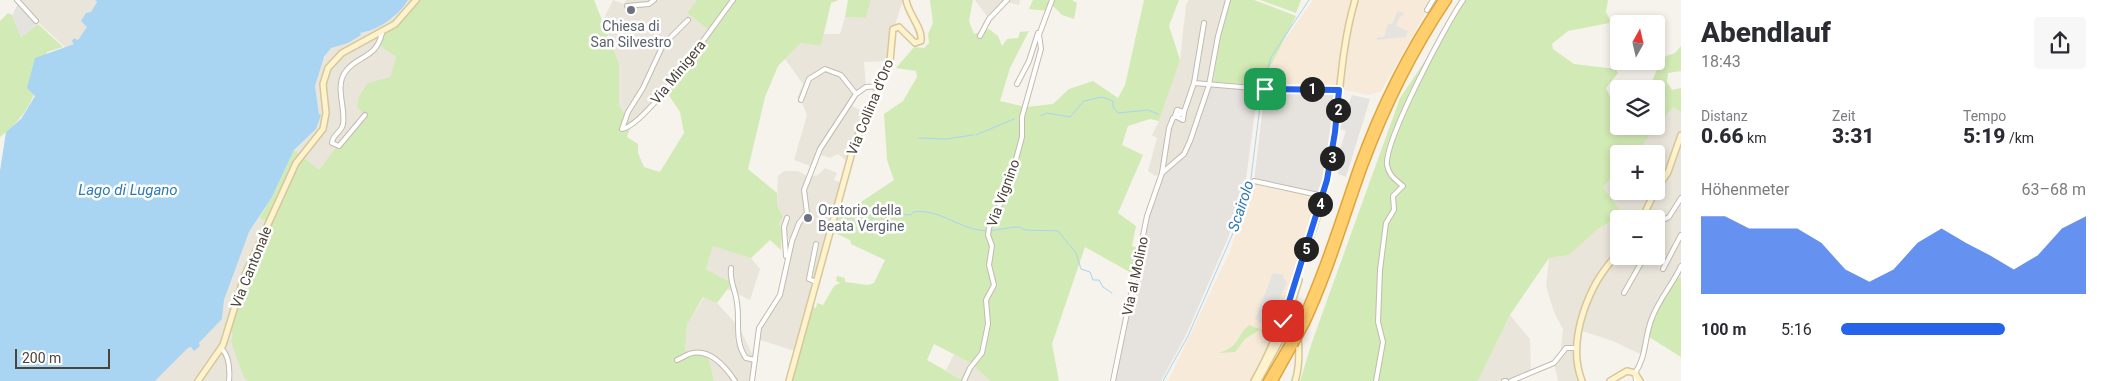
<!DOCTYPE html>
<html lang="de">
<meta charset="utf-8">
<style>
body{margin:0;font-family:Roboto,sans-serif;background:#f7f7f7;color:#2b2b33;height:100vh;display:flex;flex-direction:column;font-size:19px;white-space:nowrap}
*{box-sizing:border-box;margin:0}
p{font-size:16px;color:#7c7c81}
.icon{flex:none;width:28px;height:28px;fill:none;stroke:currentColor;stroke-width:2;stroke-linecap:round;stroke-linejoin:round}
.map{position:relative;flex:1;overflow:hidden}
.panel{display:flex;flex-direction:column;background:#fff;width:425px}
.panel>*{flex:none}
.needle{width:32px;rotate:8deg}
.buttons{position:absolute;left:1610px;top:15px;display:grid;gap:10px}
.buttons a{display:grid;place-items:center;width:55px;height:55px;border-radius:5px;background:#fff;box-shadow:0 2px 8px #0003;font-size:25px}
.scale{position:absolute;left:15px;bottom:12px;width:95px;box-sizing:border-box;padding-left:5px;border:2px solid #4b4439;border-top:0;font-size:14px;line-height:18px;white-space:nowrap;color:#4b4439;-webkit-text-stroke:4px #fff;paint-order:stroke}
.pin{position:absolute;display:grid;place-items:center;width:42px;height:42px;color:#fff;margin:-21px;border-radius:10px;box-shadow:0 2px 8px #0006}
.km{position:absolute;width:25px;height:25px;margin:-12px;border-radius:50%;background:#222;color:#fff;font-size:14px;line-height:25px;text-align:center}
.round{display:grid;place-items:center;flex:none;width:52px;height:52px;border-radius:5px;background:#f7f7f7}
.headline{display:flex;align-items:center;justify-content:space-between;height:85px;padding:0 20px}
h1{font-size:28px;font-weight:800;line-height:38px}
.figures{display:grid;grid-template-columns:repeat(3,1fr);gap:8px;height:85px;padding:5px 20px}
.figures div{display:grid;align-content:center}
.figures b{font-size:21px;font-weight:800}
.figures small{font-size:14px;font-weight:400}
.figures p{font-size:14px}
.chart{height:140px;padding:10px 20px}
.chart p{display:flex;justify-content:space-between}
.chart svg{width:100%;height:90px;margin-top:5px;fill:#2563eb;opacity:.7}
ul{padding:0 20px;list-style:none;font-size:16px}
li{display:grid;grid-template-columns:80px 60px 1fr;align-items:center;height:38px}
li i{height:12px;border-radius:6px;background:#2563eb}
main{display:flex;flex:1;min-height:0}
.map>svg:first-child{display:block}
.residential{fill:#eae5da;fill-rule:evenodd}
.commercial{fill:#f7ead8}
.industrial{fill:#e6e2dd}
.green{fill:#d2eab5}
.parking{fill:#e5e3e0}
.water{fill:#a9d4f2}
.lines{fill:none;stroke-linecap:round;stroke-linejoin:round}
.stream{stroke:#a9d4f2;stroke-width:1}
.street-casing{stroke:#c2bbae;stroke-width:6}
.secondary-casing{stroke:#d6c79b;stroke-width:8}
.highway-casing{stroke:#e0a43c;stroke-width:9}
.street{stroke:#fff;stroke-width:4}
.secondary{stroke:#fff3cd;stroke-width:5}
.highway{stroke:#ffcf6e;stroke-width:6}
.highway-bridge-casing{stroke:#e0a43c;stroke-width:9;stroke-linecap:butt}
.highway-bridge{stroke:#ffcf6e;stroke-width:6}
.route-casing{stroke:#fff;stroke-width:10}
.route{stroke:#2563eb;stroke-width:6}
.worship-dot{fill:#6b7280;stroke:#fff;stroke-width:2}
.labels{text-anchor:middle;stroke-width:5;stroke-linejoin:round;paint-order:stroke}
.worship-label{font-size:14px;fill:#5b616d;stroke:#fff}
.street-label{font-size:14px;fill:#4b4439;stroke:#fff}
.water-label{font-size:15px;font-style:italic;fill:#2e7ab2;stroke:#fff}
</style>
<main>
<div class="map">
<svg width="1681" height="381" viewBox="0 0 1681 381">
<rect width="100%" height="100%" fill="#f6f3ec"/>
<g class="residential">
<path d="M14,0H95L97,2L91,12L82,21L87,27L84,33L78,40L74,38L75,44L65,47Z"/>
<path d="M408,0H416L377,44L396,57L390,78L368,83L365,115L337,146L319,171L294,150L316,129L319,114L315,86L321,63L331,47L348,43L360,33L367,32L393,18L404,7Z"/>
<path d="M613,0L624,4L626,0H697L687,13L710,31L664,94L631,125L619,105V63L603,20Z"/>
<path d="M871,0H903L894,28L890,61L864,62L866,87L861,89L848,104L868,114L848,162L838,154L830,158L818,154L813,167L794,160L807,115L801,100L797,98L803,84L785,59L801,43L821,46L824,34H840L845,17L866,18Z"/>
<path d="M975,0H1020L1019,5L1006,2L989,19Z"/>
<path d="M1189,0H1228L1209,85L1184,154L1162,173L1155,176L1148,171L1157,138L1152,135L1159,121L1180,59L1186,5Z"/>
<path d="M1673,107L1681,112V279L1676,277L1652,318L1644,356L1613,341L1579,330L1576,348L1582,381H1558L1554,363L1560,356L1563,329L1554,312L1546,286L1549,258L1569,255L1598,229L1623,214L1603,187L1619,171V191H1656V154H1635ZM1619,219H1656V256H1619Z"/>
<path d="M825,168L837,173L834,180L843,183L795,351L757,339L759,328L776,303L792,242L782,231L779,224L783,217L777,205L778,176L784,171H798L809,177L818,175Z"/>
<path d="M259,218L268,222L231,342L248,381H155L188,348L200,346L198,344L222,319L224,300L249,232Z"/>
<path d="M713,245L751,258L760,269L750,300L727,289L732,283L706,269Z"/>
<path d="M704,297L717,303L739,327L755,360L752,381H714L708,356L685,351L687,325Z"/>
<path d="M1510,315L1530,339L1531,374L1514,381H1478Z"/>
<path d="M954,354L971,363L990,381H964L946,370Z"/>
</g>
<g class="commercial">
<path d="M1313,0H1433L1381,91L1369,95L1345,90L1265,89L1266,79L1279,48Z"/>
<path d="M1254,181L1323,196L1313,217L1274,337L1252,381H1168L1230,251Z"/>
</g>
<g class="industrial">
<path d="M1209,85L1258,89L1246,179L1228,238L1186,335L1161,381H1113L1144,232L1162,173L1184,154Z"/>
<path d="M1265,89L1339,90L1337,118L1323,196L1254,181Z"/>
</g>
<g class="green">
<path d="M416,0H594L619,63V105L631,125L627,137L638,144V153L644,167L660,172L684,133L680,112L666,91L710,31L687,13L697,0H839L831,3L821,46L801,43L778,66L765,97L748,169L777,193V205L783,217L779,224L782,231L781,250L770,240L751,258L713,246L706,269L732,283L717,303L703,297L687,325L685,351L708,356L714,381H248L244,377L231,342L233,333L228,329L237,297L268,222L259,218L272,197L294,150L319,170L337,146L365,115L357,107L359,96L368,83L390,77L396,57L377,44C384,29 404,13 416,0Z"/>
<path d="M845,0H871L866,18L845,17L848,0Z"/>
<path d="M930,0H973L969,21L974,34L989,29L998,36L1002,46L1007,39L1018,38L1020,32L1029,31L1010,68L1000,101L1026,107L1053,104L1069,89L1093,81L1118,98L1125,85L1144,0H1179L1169,26L1180,60L1159,121L1150,119L1128,126L1122,145L1143,155L1118,213L1136,226L1132,246L1140,249L1135,275L1085,247L1052,344L1059,381H990L971,363L934,344L927,360L964,381H790L812,307L816,308L817,303L823,305L834,286L840,283L836,281L837,276L845,278V282L868,285L874,283L885,260L851,244L850,240L833,232L838,207L853,214L861,202L894,180L887,160L884,114L903,101L917,77L916,71L896,68L914,47L924,48L929,43L928,34L933,23Z"/>
<path d="M1033,0H1072L1077,3L1074,19L1062,15L1051,4L1048,11L1029,9Z"/>
<path d="M1230,0H1254L1296,16L1261,85L1213,82L1221,32Z"/>
<path d="M1260,0H1301L1296,13Z"/>
<path d="M1466,0H1608L1606,12L1610,20L1609,23L1568,31L1552,44L1553,49L1574,64L1616,69L1618,73L1606,88L1613,103L1619,106V126H1656V89H1649L1656,72L1666,56L1675,53L1681,46V71L1668,73L1667,82L1672,90L1681,88V112L1673,107L1635,154H1619V171L1603,187L1623,214L1598,229L1569,255L1549,258L1510,315L1478,381H1300L1312,342L1400,98Z"/>
<path d="M8,13L12,15L21,37L38,24L63,47L47,52C37,89 32,113 0,137V21Z"/>
<path d="M1676,276L1681,279V357L1646,335L1652,318Z"/>
<path d="M1276,317L1279,318L1268,352L1265,349L1269,346L1270,336L1259,330L1245,339L1235,352L1219,353C1242,345 1235,337 1249,325L1265,331L1270,330Z"/>
</g>
<g class="parking">
<path d="M18,4L38,24L21,37L12,15Z"/>
<path d="M1398,11L1404,13L1402,17L1400,16L1396,26L1408,31L1406,37L1377,40V37H1384L1388,24H1392Z"/>
<path d="M1352,95L1370,99L1346,177L1338,174L1340,149L1346,131L1340,129Z"/>
<path d="M1273,273L1284,275L1283,278L1287,282L1278,302L1276,300L1277,304L1266,326L1255,319Z"/>
</g>
<path class="water" d="M95,0H408C400,15 377,31 360,33L361,35L348,43L331,48L324,57L315,86L319,114L321,115L316,129L294,150L272,197L249,232L224,300L222,319L199,343L200,346L194,351L191,347L188,348L155,381H0V171L6,132L21,119L35,96L27,88L35,58L74,44L72,41L74,38L78,40L87,27L81,21L86,13L91,12L97,2Z"/>
<g class="lines">
<g class="stream">
<path d="M1263,87L1271,57L1309,0"/>
<path d="M1041,116L1047,113L1070,117L1084,101L1102,97L1113,101V107L1118,113L1148,110L1158,114"/>
<path d="M976,135L1014,119"/>
<path d="M919,138L946,139L973,135"/>
<path d="M866,223L880,213L911,215L913,212C932,209 949,220 967,227C986,234 997,229 1016,227C1021,226 1022,230 1027,230C1037,231 1047,230 1058,231L1076,253L1081,269L1090,272L1093,280H1099L1103,287L1112,293"/>
<path d="M1163,381L1188,336L1244,208L1250,186L1262,90"/>
</g>
<defs>
<g id="street">
<path d="M17,0L36,21"/>
<path d="M627,6L649,4L654,0"/>
<path d="M1427,10L1433,0"/>
<path d="M688,20L663,45L643,88L628,112L622,129C646,126 715,23 733,0"/>
<path d="M980,36L989,19L1007,0"/>
<path d="M1194,83L1265,89L1339,90"/>
<path d="M1017,84L1029,61L1038,33"/>
<path d="M801,100L809,79L825,69L841,75L856,94"/>
<path d="M1177,110L1184,112L1183,120L1175,116Z"/>
<path d="M365,115L339,146L332,143C332,135 342,132 343,124C346,107 334,86 346,71C358,55 376,59 382,33"/>
<path d="M1162,173L1169,128L1173,118L1184,112L1194,83L1204,23"/>
<path d="M1254,181L1323,196"/>
<path d="M1656,222L1658,217L1665,219L1669,217L1681,198"/>
<path d="M816,244L809,279L816,282"/>
<path d="M786,256L784,227L787,218"/>
<path d="M731,268C729,281 736,291 737,303C740,322 734,341 746,358L755,360"/>
<path d="M1663,269L1681,235"/>
<path d="M1624,293L1641,263L1642,256"/>
<path d="M221,348C230,356 230,370 229,381"/>
<path d="M677,360C681,358 685,356 689,354C709,347 725,366 735,381"/>
<path d="M752,381L759,328L780,295L792,241L799,223L807,213L804,190L820,149L856,94L866,87L880,86"/>
<path d="M964,381L970,368L982,353L988,324L986,300L994,285L989,265L992,246L988,235L989,228L1005,194L1015,163L1022,137V117L1041,49L1039,35L1052,0"/>
<path d="M1113,381L1147,216L1162,173L1184,154L1190,141L1209,85L1218,36L1228,0"/>
<path d="M1376,381L1383,342L1378,322L1380,270L1386,223L1394,210L1393,196L1403,186C1395,179 1389,176 1387,165C1384,141 1446,24 1463,0"/>
<path d="M1504,381H1506"/>
<path d="M1511,381L1554,363L1566,348H1576"/>
<path d="M1636,381L1635,373C1647,356 1644,337 1652,318C1659,299 1673,284 1681,266"/>
</g>
<g id="secondary">
<path d="M1656,190L1668,172L1681,135"/>
<path d="M1642,219L1655,191"/>
<path d="M1288,313C1302,321 1300,367 1295,381"/>
<path d="M198,381L223,345L244,277L296,163L323,129L326,113L323,84L328,68L342,53L395,24L416,0"/>
<path d="M789,381L854,145L890,61L893,29L899,27L915,43L921,41C923,28 908,14 906,0"/>
<path d="M1254,381C1273,348 1284,315 1296,279C1310,238 1326,197 1332,154C1340,103 1340,51 1355,0"/>
<path d="M1258,381L1280,340L1299,280"/>
<path d="M1582,381C1566,340 1589,282 1619,253"/>
<path d="M1610,381L1627,371L1635,373L1640,381"/>
</g>
<g id="highway">
<path d="M1301,320C1324,270 1340,218 1358,166C1379,108 1407,51 1442,0"/>
<path d="M1306,323C1330,272 1345,218 1364,166C1386,107 1413,52 1448,0"/>
<path d="M1267,381L1291,340"/>
<path d="M1274,381L1294,345"/>
</g>
</defs>
<use href="#street" class="street-casing"/>
<use href="#secondary" class="secondary-casing"/>
<use href="#highway" class="highway-casing"/>
<use href="#street" class="street"/>
<use href="#secondary" class="secondary"/>
<use href="#highway" class="highway"/>
<defs>
<g id="highway-bridge">
<path d="M1291,340L1301,320"/>
<path d="M1294,345L1306,323"/>
</g>
</defs>
<use href="#highway-bridge" class="highway-bridge-casing"/>
<use href="#highway-bridge" class="highway-bridge"/>
</g>
<g class="lines">
<defs>
<path id="route" d="M1265,89L1339,90L1335,132L1327,180L1283,321"/>
</defs>
<use href="#route" class="route-casing"/>
<use href="#route" class="route"/>
</g>
<g class="worship-dot">
<circle cx="631" cy="10" r="5"/>
<circle cx="808" cy="218" r="5"/>
</g>
<g class="labels">
<g class="worship-label">
<text x="631" y="31">Chiesa di<tspan x="631" dy="16">San Silvestro</tspan></text>
<text x="818" y="215" text-anchor="start">Oratorio della<tspan x="818" dy="16">Beata Vergine</tspan></text>
</g>
<g class="street-label">
<text transform="translate(678 72) rotate(-51)" y="5">Via Minigera</text>
<text transform="translate(870 107) rotate(-68)" y="5">Via Collina d'Oro</text>
<text transform="translate(1003 193) rotate(-70)" y="5">Via Vignino</text>
<text transform="translate(251 267) rotate(-68)" y="5">Via Cantonale</text>
<text transform="translate(1135 276) rotate(-78)" y="5">Via al Molino</text>
</g>
<g class="water-label">
<text x="128" y="195">Lago di Lugano</text>
<text transform="translate(1241 206) rotate(-72)" y="5">Scairolo</text>
</g>
</g>
</svg>
<div class="buttons">
<a><svg class="needle" viewBox="-14 -14 28 28"><path d="M0-13l5 13h-10z" fill="#e53935"/><path d="M0 13l5-13h-10z" fill="#7c7c81"/></svg></a>
<a><svg class="icon" aria-label="layers" viewBox="0 0 24 24"><path d="M12 4l9 5-9 5-9-5zM3 14l9 5 9-5"/></svg></a>
<a>+</a>
<a>−</a>
</div>
<div class="scale">200 m</div>
<div class="pin" style="left:1265px;top:89px;background:#1e9e55"><svg class="icon" aria-label="arrive" viewBox="0 0 24 24"><path d="M6 21V4h12l-3 4 3 4H6"/></svg></div>
<div class="pin" style="left:1283px;top:321px;background:#d93025"><svg class="icon" aria-label="check" viewBox="0 0 24 24"><path d="M5 12l5 5 9-10"/></svg></div>
<b class="km" style="left:1312px;top:89px">1</b>
<b class="km" style="left:1338px;top:110px">2</b>
<b class="km" style="left:1332px;top:158px">3</b>
<b class="km" style="left:1320px;top:204px">4</b>
<b class="km" style="left:1306px;top:249px">5</b>
</div>
<section class="panel">
<div class="headline"><div><h1>Abendlauf</h1><p>18:43</p></div><a class="round"><svg class="icon" aria-label="share" viewBox="0 0 24 24"><path d="M12 15V3M7 8l5-5 5 5M5 13v7h14v-7"/></svg></a></div>
<div class="figures">
<div><p>Distanz</p><b>0.66<small> km</small></b></div>
<div><p>Zeit</p><b>3:31</b></div>
<div><p>Tempo</p><b>5:19<small> /km</small></b></div>
</div>
<div class="chart"><p><span>Höhenmeter</span>63–68 m</p>
<svg viewBox="0 0 160 44" preserveAspectRatio="none"><path d="M0 44V6L10 6L20 12L30 12L40 12L50 19L60 32L70 38L80 32L90 19L100 12L110 19L120 25L130 32L140 25L150 12L160 6V44z"/></svg>
</div>
<ul>
<li><b>100 m</b>5:16<i style="width:67%"></i></li>
</ul>
</section>
</main>
